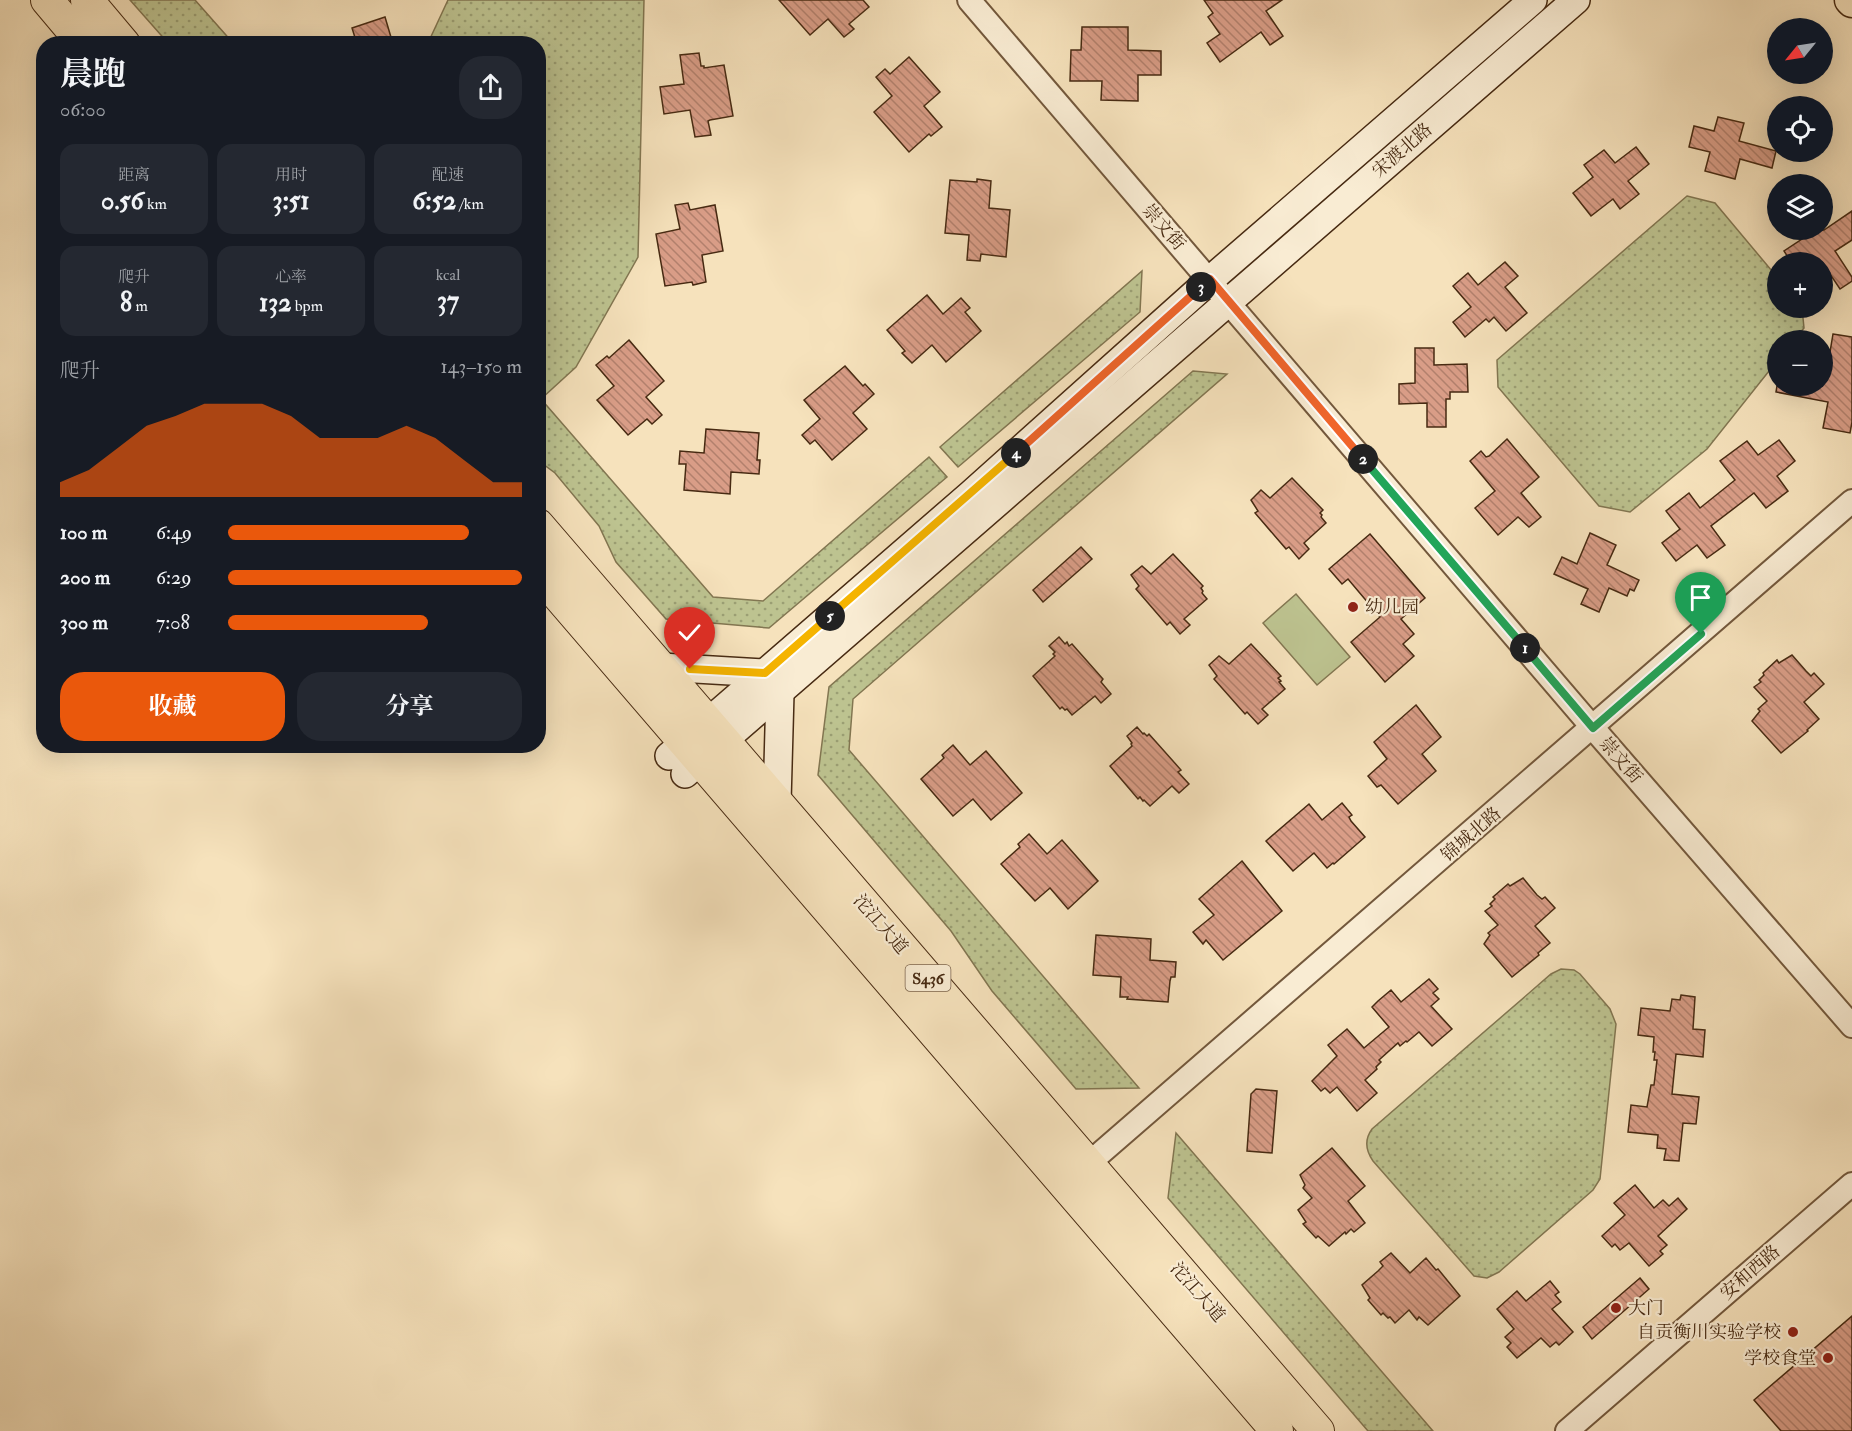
<!DOCTYPE html>
<html lang="zh">
<meta charset="utf-8">
<style>
body{margin:0;font-family:"IM FELL Double Pica","Noto Serif SC",serif;background:#242831;color:#f1f3f6;height:100vh;display:flex;flex-direction:column;font-size:22px;white-space:nowrap}
*{box-sizing:border-box;margin:0}
p{font-size:20px;color:#9ea1a6}
.icon{flex:none;width:33px;height:33px;fill:none;stroke:currentColor;stroke-width:2;stroke-linecap:round;stroke-linejoin:round}
.map{position:relative;flex:1;overflow:hidden}
.side{position:absolute;left:36px;top:36px;width:510px;height:717px;display:flex;flex-direction:column;background:#171b24;border-radius:24px;box-shadow:0 6px 24px #0002}
.side>*{flex:none}
.needle{width:39px;rotate:240deg}
.fabs{position:absolute;left:1767px;top:18px;display:grid;gap:12px}
.fabs a{display:grid;place-items:center;width:66px;height:66px;border-radius:50%;background:#171b24;box-shadow:0 6px 24px #0002;font-size:30px}
.pin{position:absolute;display:grid;place-items:center;width:51px;height:51px;color:#fff;margin:-62px -26px;border-radius:50% 50% 50% 0;rotate:-45deg;box-shadow:0 0 6px #0007}
.pin .icon{rotate:45deg}
.km{position:absolute;width:30px;height:30px;margin:-15px;border-radius:50%;background:#222;color:#fff;font-size:16px;line-height:30px;text-align:center}
.round{display:grid;place-items:center;flex:none;width:63px;height:63px;border-radius:24px;background:#242831}
.summary{display:flex;align-items:center;justify-content:space-between;height:102px;padding:0 24px}
h1{font-size:33px;font-weight:700;line-height:45px}
.stats{display:grid;grid-template-columns:repeat(3,1fr);gap:9px;height:102px;padding:6px 24px}
.stats div{display:grid;align-content:center;border-radius:15px;background:#242831;text-align:center}
.stats b{font-size:26px;font-weight:700}
.stats small{font-size:16px;font-weight:400}
.stats p{font-size:16px}
.chart{height:168px;padding:12px 24px}
.chart p{display:flex;justify-content:space-between}
.chart svg{width:100%;height:108px;margin-top:6px;fill:#ea580c;opacity:.7}
.primary-button{display:flex;gap:12px;margin-top:auto;padding:12px 24px}
.primary-button a{flex:1;height:69px;border-radius:24px;background:#ea580c;color:#fff;font-size:24px;font-weight:700;line-height:69px;text-align:center}
.primary-button a+a{background:#242831;color:#f1f3f6}
ul{padding:0 24px;list-style:none;font-size:20px}
li{display:grid;grid-template-columns:96px 72px 1fr;align-items:center;height:45px}
li i{height:15px;border-radius:8px;background:#ea580c}
.map>svg:first-child{display:block}
.green{fill:url(#green-dots);stroke:#827651;stroke-width:1.5}
.pitch{fill:#bdc390;stroke:#827651;stroke-width:1.5}
.building{fill:url(#building-back-hatch);stroke:#472a12;stroke-width:1.5}
.lines{fill:none;stroke-linecap:round;stroke-linejoin:round}
.tertiary-casing{stroke:#73583c;stroke-width:26}
.secondary-casing{stroke:#472a12;stroke-width:30}
.primary-casing{stroke:#472a12;stroke-width:33}
.trunk-casing{stroke:#472a12;stroke-width:34}
.tertiary{stroke:#f9ecd3;stroke-width:22}
.secondary{stroke:#f9ecd3;stroke-width:27}
.primary{stroke:#f6e2bc;stroke-width:30}
.trunk{stroke:#f6e2bc;stroke-width:32}
.split-1-casing{stroke:#fff;stroke-width:12}
.split-2-casing{stroke:#fff;stroke-width:12}
.split-3-casing{stroke:#fff;stroke-width:12}
.split-4-casing{stroke:#fff;stroke-width:12}
.split-5-casing{stroke:#fff;stroke-width:12}
.split-6-casing{stroke:#fff;stroke-width:12}
.split-1{stroke:#22a559;stroke-width:8}
.split-2{stroke:#22a559;stroke-width:8}
.split-3{stroke:#f0652b;stroke-width:8}
.split-4{stroke:#f0652b;stroke-width:8}
.split-5{stroke:#f5b400;stroke-width:8}
.split-6{stroke:#f5b400;stroke-width:8}
.poi-dot{fill:#8f2418;stroke:#f9ecd3;stroke-width:2}
.labels{text-anchor:middle;stroke-width:4.5;stroke-linejoin:round;paint-order:stroke}
.shield{fill:#f9ecd3;stroke:#7c644c;stroke-width:1.5}
.shield-label{font-size:16px;font-weight:bold;fill:#472a12}
.street-label{font-size:18px;fill:#472a12;stroke:#f9ecd3}
.poi-label{font-size:18px;fill:#472a12;stroke:#f9ecd3;text-anchor:start}
</style>
<div class="map">
<svg width="1852" height="1431" viewBox="0 0 1852 1431">
<defs>
<pattern id="green-dots" width="8" height="8" patternUnits="userSpaceOnUse" patternTransform="scale(1.5)"><rect width="8" height="8" fill="#bdc390"/><path d="M2 2h.1M6 6h.1" fill="none" stroke="#9b9f74" stroke-width="1.8" stroke-linecap="round"/></pattern>
<pattern id="building-back-hatch" width="6" height="6" patternUnits="userSpaceOnUse" patternTransform="scale(1.5)"><rect width="6" height="6" fill="#d99d87"/><path d="M-1 5l2 2M0 0l6 6M5-1l2 2" fill="none" stroke="#b2806d"/></pattern>
</defs>
<rect width="100%" height="100%" fill="#f6e2bc"/>
<filter id="stains"><feTurbulence type="fractalNoise" baseFrequency=".00333" numOctaves="4"/><feColorMatrix values="0 0 0 0 .2 0 0 0 0 .09 0 0 0 0 .02 0 0 0 .5 -.17"/></filter>
<radialGradient id="worn" r=".72"><stop offset=".6" stop-color="#630" stop-opacity="0"/><stop offset="1" stop-color="#630" stop-opacity=".3"/></radialGradient>
<g class="green">
<path d="M130,0H195L233,43H168Z"/>
<path d="M448,0H644L638,257L576,367L541,399L713,597L763,601L929,457L947,477L769,628L666,619L616,562L599,526L555,473L539,461L538,44L428,43Z"/>
<path d="M1687,196L1715,203L1777,277L1778,308H1802L1804,328L1794,340H1778L1777,361L1707,449L1630,512L1599,506L1498,387L1497,360Z"/>
<path d="M1142,271L1140,312L958,467L940,447Z"/>
<path d="M1193,371L1227,374L853,699L849,750L1139,1088L1076,1089L992,991L951,931L818,775L829,687Z"/>
<path d="M1561,969L1574,970L1580,974L1610,1009L1616,1024L1600,1179L1593,1190L1499,1272L1487,1278L1474,1276L1373,1161C1366,1151 1364,1140 1372,1129L1551,974Z"/>
<path d="M1176,1133L1433,1431H1368L1168,1198Z"/>
</g>
<path class="pitch" d="M1296,594L1350,657L1317,685L1263,623Z"/>
<g class="building">
<path d="M779,0H863L869,7L849,24L854,29L844,37L828,19L810,35Z"/>
<path d="M1204,0H1282L1266,11L1283,36L1270,45L1261,32L1220,62L1207,43L1220,34L1208,17L1213,13Z"/>
<path d="M385,17L393,44H357L352,28Z"/>
<path d="M1082,27H1128V50L1161,51V75H1138V101L1101,100L1102,81H1070L1071,50H1081Z"/>
<path d="M699,53L701,66H704V68L724,65L733,116L710,120L708,121L711,135L695,137L690,110L664,114L660,87L684,84L680,55Z"/>
<path d="M909,57L940,92L924,106L942,127L931,136L929,134L909,152L874,112L892,96L876,77L885,69L890,74Z"/>
<path d="M1718,117L1744,123L1739,141L1776,151L1772,168L1740,159L1735,179L1705,171L1710,152L1689,147L1694,126L1714,131Z"/>
<path d="M1636,147L1649,164L1628,181L1639,194L1620,209L1613,199L1591,216L1573,193L1593,177L1584,165L1604,150L1615,163Z"/>
<path d="M977,179L991,181L989,208L1010,210L1006,257L981,254L980,261L967,260L969,235L945,233L950,180L977,182Z"/>
<path d="M688,203L690,210L715,205L723,251L702,255L706,282L693,285L692,282L665,286L656,234L680,229L675,205Z"/>
<path d="M1852,211V240L1835,251L1852,277V281L1840,289L1822,262H1791L1784,251L1805,237L1800,230H1824Z"/>
<path d="M1505,262L1518,276L1505,287L1527,313L1506,331L1494,317L1489,322L1486,319L1465,337L1453,322L1471,307L1453,286L1468,273L1478,285Z"/>
<path d="M927,295L943,314L961,298L970,308L965,312L981,331L946,362L932,345L912,363L902,353L905,351L887,330Z"/>
<path d="M1833,334L1852,337V422L1850,433L1823,428L1828,402L1776,392L1777,386H1822V369L1827,370Z"/>
<path d="M629,340L664,381L646,397L662,415L652,424L647,419L628,435L597,400L614,386L596,365L607,356L609,358Z"/>
<path d="M1415,348H1434V365L1467,364L1468,392H1450V399H1446V427H1427V403L1399,404V384L1415,383Z"/>
<path d="M845,366L863,386L865,384L874,394L853,413L867,429L832,460L815,440L810,444L802,435L820,419L804,400Z"/>
<path d="M706,429L759,433L757,460H760L759,474L731,472L730,494L684,490L686,464H679L680,451L704,453Z"/>
<path d="M1507,439L1539,477L1521,493L1541,517L1529,527L1518,517L1498,535L1475,508L1495,491L1470,461L1481,451L1486,457L1489,456Z"/>
<path d="M1779,440L1795,461L1777,476L1788,491L1766,508L1754,493L1711,526L1725,545L1707,558L1697,545L1676,561L1662,543L1680,529L1666,511L1689,493L1700,508L1735,480L1720,461L1747,441L1758,455Z"/>
<path d="M1292,478L1323,510L1320,513L1322,515L1321,517L1326,523L1304,543L1309,549L1299,559L1289,547L1286,549L1255,513L1258,511L1251,500L1261,490L1270,498Z"/>
<path d="M1590,533L1616,545L1607,565L1639,580L1634,591L1630,589L1627,596L1609,588L1599,612L1581,604L1588,589L1554,574L1562,557L1577,564Z"/>
<path d="M1370,534L1425,598L1401,619L1414,634L1403,644L1414,656L1385,682L1351,642L1380,617L1348,579L1342,584L1329,569Z"/>
<path d="M1081,547L1092,559L1043,602L1033,590Z"/>
<path d="M1173,554L1203,586L1201,588L1203,591L1202,593L1207,599L1184,619L1190,625L1180,634L1170,622L1167,625L1136,589L1139,586L1131,575L1142,566L1151,574Z"/>
<path d="M1059,637L1065,644L1067,642L1069,646L1072,644L1103,679L1101,682L1111,694L1101,703L1095,696L1072,715L1067,709L1065,710L1062,707L1060,709L1033,676L1055,656L1053,654L1055,652L1049,646Z"/>
<path d="M1251,644L1281,676L1278,678L1281,681L1279,682L1285,689L1262,709L1268,715L1258,724L1247,712L1245,714L1214,679L1217,676L1209,665L1219,656L1229,664Z"/>
<path d="M1792,655L1806,671L1811,676L1814,673L1824,684L1804,702L1819,719L1807,730L1808,731L1781,753L1752,721L1760,711L1758,709L1767,701L1754,687L1761,682L1759,680L1764,675L1763,673L1777,660L1779,663Z"/>
<path d="M1416,705L1441,737L1422,754L1436,771L1398,804L1381,785L1377,787L1368,776L1387,759L1374,742Z"/>
<path d="M1137,727L1143,734L1144,733L1147,736L1149,734L1181,770L1178,772L1189,784L1179,793L1172,786L1150,806L1144,800L1143,801L1140,797L1138,799L1110,766L1132,746L1131,744L1132,743L1127,736Z"/>
<path d="M953,745L970,765L986,751L1022,793L991,820L973,799L953,816L921,779L944,758L942,755Z"/>
<path d="M1342,803L1352,815L1349,817L1351,821L1365,837L1334,864L1333,863L1327,868L1314,853L1293,871L1266,841L1309,804L1322,820Z"/>
<path d="M1029,834L1047,854L1062,840L1098,881L1068,909L1050,888L1035,901L1001,864L1020,847L1018,844Z"/>
<path d="M1242,861L1282,911L1223,960L1206,940L1203,944L1193,932L1214,915L1199,899Z"/>
<path d="M1523,878L1537,895L1542,899L1545,897L1555,908L1535,926L1550,943L1538,953L1539,955L1512,977L1484,944L1490,935L1488,933L1498,925L1485,911L1492,906L1490,904L1495,899L1493,897L1508,884L1510,886Z"/>
<path d="M1096,935L1151,939L1150,960L1176,962L1175,977H1171L1170,981L1168,1002L1127,999L1128,997H1120L1121,977L1093,975Z"/>
<path d="M1429,979L1438,989L1433,993L1439,999L1431,1006L1452,1029L1432,1046L1419,1032L1407,1042L1406,1041L1400,1046L1398,1043L1379,1060L1381,1062L1376,1067L1377,1069L1365,1080L1377,1093L1357,1111L1337,1087L1330,1093L1325,1088L1321,1091L1312,1081L1337,1056L1328,1045L1347,1029L1364,1048L1389,1027L1372,1007L1378,1001L1391,990L1401,1002Z"/>
<path d="M1681,995L1695,997L1693,1029L1705,1030L1703,1057L1676,1054L1672,1094L1699,1097L1696,1124L1683,1123L1679,1161L1664,1160L1666,1149L1657,1148L1658,1135L1628,1132L1631,1105L1647,1107L1651,1085H1654L1657,1060H1654L1655,1052H1653L1654,1037L1638,1035L1641,1008L1670,1011L1672,999L1680,1000Z"/>
<path d="M1256,1089L1277,1091L1272,1153L1247,1151L1251,1094Z"/>
<path d="M1332,1148L1365,1186L1348,1201L1365,1223L1354,1232L1351,1229L1346,1234L1345,1232L1329,1246L1318,1236L1316,1238L1303,1224L1306,1222L1298,1210L1312,1198L1303,1188L1305,1185L1300,1175Z"/>
<path d="M1635,1185L1654,1208L1663,1200L1669,1206L1678,1198L1687,1209L1658,1236L1667,1245L1660,1251L1663,1254L1649,1266L1629,1243L1620,1250L1615,1244L1612,1247L1602,1236L1625,1215L1614,1203Z"/>
<path d="M1391,1253L1410,1273L1426,1258L1436,1270L1438,1269L1460,1296L1428,1325L1419,1317L1417,1320L1409,1310L1395,1323L1390,1317L1388,1318L1383,1313L1381,1315L1368,1300L1370,1298L1362,1285L1378,1271L1383,1266L1380,1262Z"/>
<path d="M1640,1278L1649,1289L1592,1339L1583,1327Z"/>
<path d="M1550,1281L1559,1292L1555,1295L1561,1302L1552,1309L1573,1332L1559,1345L1556,1342L1550,1347L1541,1338L1517,1358L1507,1347L1511,1343L1505,1337L1514,1329L1497,1309L1517,1291L1526,1301Z"/>
<path d="M1852,1316V1431H1781L1754,1400Z"/>
</g>
<g class="lines">
<defs>
<g id="tertiary">
<path d="M969,0L1593,728L1852,1026"/>
<path d="M1088,1164L1852,501"/>
<path d="M1567,1431L1852,1184"/>
</g>
<g id="secondary">
<path d="M661,667L765,673"/>
<path d="M669,756L971,494L1210,280L1533,0"/>
<path d="M685,774L1576,0"/>
<path d="M777,802L780,693"/>
</g>
<path id="primary" d="M1850,0L1852,2"/>
<g id="trunk">
<path d="M47,0L84,44"/>
<path d="M87,0L124,44"/>
<path d="M538,525L1318,1431"/>
<path d="M538,572L1277,1431"/>
</g>
</defs>
<use href="#tertiary" class="tertiary-casing"/>
<use href="#secondary" class="secondary-casing"/>
<use href="#primary" class="primary-casing"/>
<use href="#trunk" class="trunk-casing"/>
<use href="#tertiary" class="tertiary"/>
<use href="#secondary" class="secondary"/>
<use href="#primary" class="primary"/>
<use href="#trunk" class="trunk"/>
</g>
<g class="lines">
<defs>
<path id="split-1" d="M1525,648L1593,728L1701,634"/>
<path id="split-2" d="M1363,459L1525,648"/>
<path id="split-3" d="M1201,287L1210,279L1363,459"/>
<path id="split-4" d="M1016,453L1201,287"/>
<path id="split-5" d="M830,616L1016,453"/>
<path id="split-6" d="M690,669L765,673L830,616"/>
</defs>
<use href="#split-1" class="split-1-casing"/>
<use href="#split-2" class="split-2-casing"/>
<use href="#split-3" class="split-3-casing"/>
<use href="#split-4" class="split-4-casing"/>
<use href="#split-5" class="split-5-casing"/>
<use href="#split-6" class="split-6-casing"/>
<use href="#split-1" class="split-1"/>
<use href="#split-2" class="split-2"/>
<use href="#split-3" class="split-3"/>
<use href="#split-4" class="split-4"/>
<use href="#split-5" class="split-5"/>
<use href="#split-6" class="split-6"/>
</g>
<g class="poi-dot">
<circle cx="1353" cy="607" r="6"/>
<circle cx="1616" cy="1308" r="6"/>
<circle cx="1793" cy="1332" r="6"/>
<circle cx="1828" cy="1358" r="6"/>
</g>
<g class="labels">
<rect class="shield" x="905.5" y="965" width="45" height="26" rx="4.5"/>
<g class="shield-label">
<text x="928" y="984">S436</text>
</g>
<g class="street-label">
<text transform="translate(1402 150) rotate(-41)" y="6">宋渡北路</text>
<text transform="translate(1164 227) rotate(49)" y="6">崇文街</text>
<text transform="translate(1621 760) rotate(49)" y="6">崇文街</text>
<text transform="translate(1471 834) rotate(-41)" y="6">锦城北路</text>
<text transform="translate(881 924) rotate(49)" y="6">沱江大道</text>
<text transform="translate(1750 1272) rotate(-41)" y="6">安和西路</text>
<text transform="translate(1198 1292) rotate(49)" y="6">沱江大道</text>
</g>
<g class="poi-label">
<text x="1365" y="613">幼儿园</text>
<text x="1628" y="1314">大门</text>
<text x="1781" y="1338" text-anchor="end">自贡衡川实验学校</text>
<text x="1816" y="1364" text-anchor="end">学校食堂</text>
</g>
</g>
<rect width="100%" height="100%" filter="url(#stains)"/>
<rect width="100%" height="100%" fill="url(#worn)"/>
</svg>
<div class="fabs">
<a><svg class="needle" viewBox="-14 -14 28 28"><path d="M0-13l5 13h-10z" fill="#e53935"/><path d="M0 13l5-13h-10z" fill="#9ea1a6"/></svg></a>
<a><svg class="icon" aria-label="locate" viewBox="0 0 24 24"><circle cx="12" cy="12" r="6"/><path d="M12 2v4M12 18v4M2 12h4M18 12h4"/></svg></a>
<a><svg class="icon" aria-label="layers" viewBox="0 0 24 24"><path d="M12 4l9 5-9 5-9-5zM3 14l9 5 9-5"/></svg></a>
<a>+</a>
<a>−</a>
</div>
<div class="pin" style="left:1701px;top:634px;background:#1e9e55"><svg class="icon" aria-label="arrive" viewBox="0 0 24 24"><path d="M6 21V4h12l-3 4 3 4H6"/></svg></div>
<div class="pin" style="left:690px;top:669px;background:#d93025"><svg class="icon" aria-label="check" viewBox="0 0 24 24"><path d="M5 12l5 5 9-10"/></svg></div>
<b class="km" style="left:1525px;top:648px">1</b>
<b class="km" style="left:1363px;top:459px">2</b>
<b class="km" style="left:1201px;top:287px">3</b>
<b class="km" style="left:1016px;top:453px">4</b>
<b class="km" style="left:830px;top:616px">5</b>
<section class="side">
<div class="summary"><div><h1>晨跑</h1><p>06:00</p></div><a class="round"><svg class="icon" aria-label="share" viewBox="0 0 24 24"><path d="M12 15V3M7 8l5-5 5 5M5 13v7h14v-7"/></svg></a></div>
<div class="stats">
<div><p>距离</p><b>0.56<small> km</small></b></div>
<div><p>用时</p><b>3:51</b></div>
<div><p>配速</p><b>6:52<small> /km</small></b></div>
</div>
<div class="stats">
<div><p>爬升</p><b>8<small> m</small></b></div>
<div><p>心率</p><b>132<small> bpm</small></b></div>
<div><p>kcal</p><b>37</b></div>
</div>
<div class="chart"><p><span>爬升</span>143–150 m</p>
<svg viewBox="0 0 160 44" preserveAspectRatio="none"><path d="M0 44V38L10 33L20 24L30 15L40 11L50 6L60 6L70 6L80 11L90 20L100 20L110 20L120 15L130 20L140 29L150 38L160 38V44z"/></svg>
</div>
<ul>
<li><b>100 m</b>6:49<i style="width:82%"></i></li>
<li><b>200 m</b>6:29<i style="width:100%"></i></li>
<li><b>300 m</b>7:08<i style="width:68%"></i></li>
</ul>
<div class="primary-button"><a>收藏</a><a>分享</a></div>
</section>
</div>
